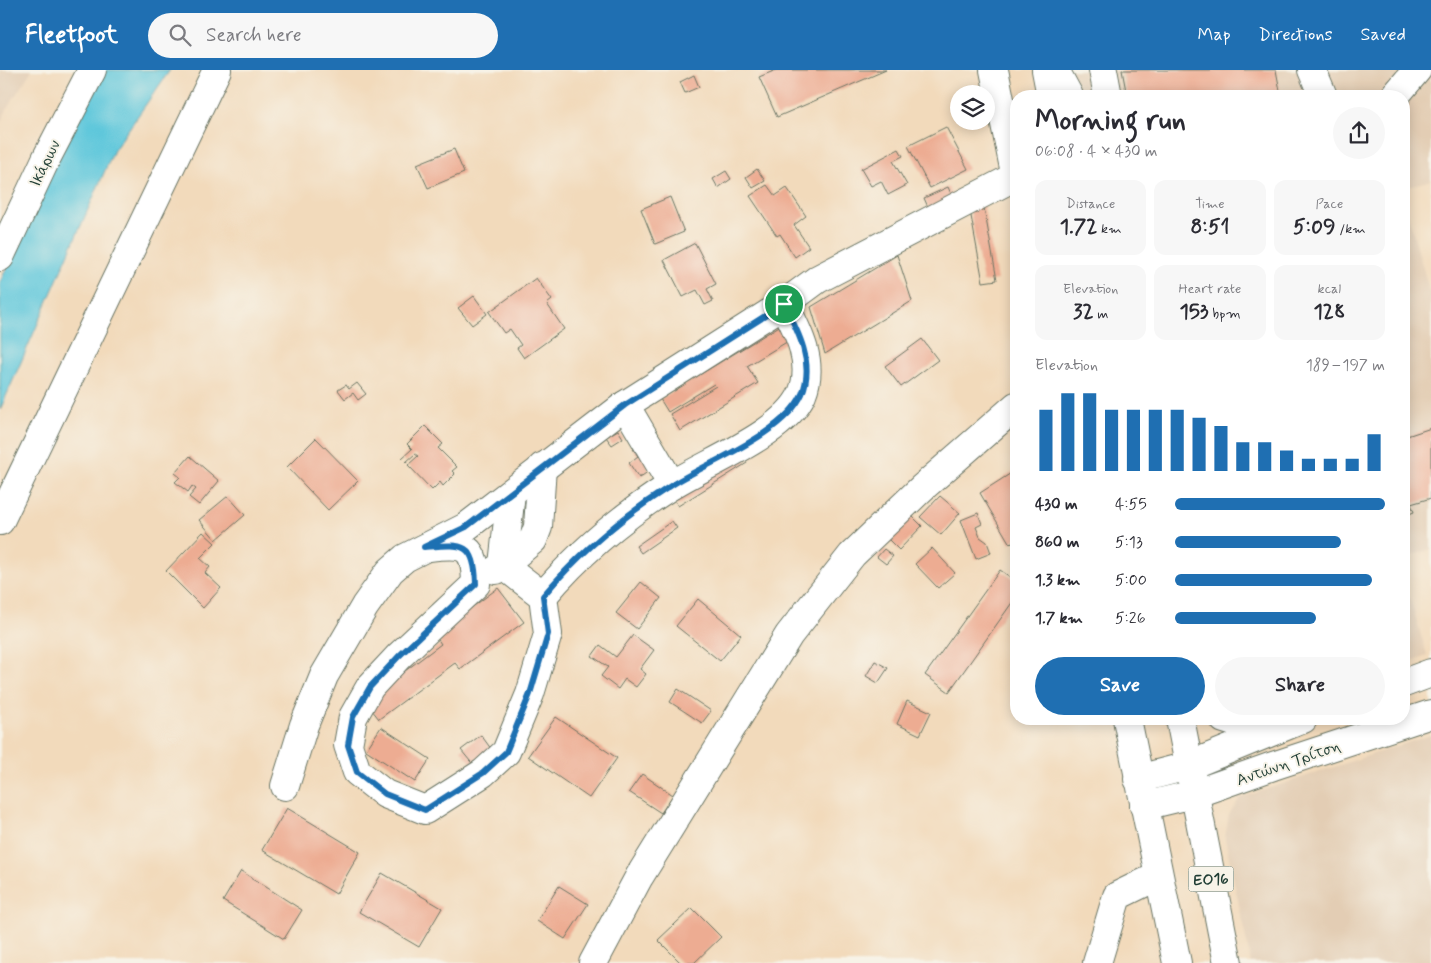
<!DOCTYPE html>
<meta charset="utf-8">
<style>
body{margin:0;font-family:Mynerve,sans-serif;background:#f7f7f7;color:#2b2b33;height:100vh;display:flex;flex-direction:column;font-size:19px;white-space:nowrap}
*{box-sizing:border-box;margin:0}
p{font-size:16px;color:#7c7c81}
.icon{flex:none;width:28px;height:28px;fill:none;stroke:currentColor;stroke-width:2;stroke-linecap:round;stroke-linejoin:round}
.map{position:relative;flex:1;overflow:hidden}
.sheet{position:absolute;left:1010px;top:20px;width:400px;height:635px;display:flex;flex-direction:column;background:#fff;border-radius:20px;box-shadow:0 2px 12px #0003}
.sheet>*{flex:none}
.controls{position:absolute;left:950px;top:15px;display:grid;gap:10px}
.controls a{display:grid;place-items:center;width:45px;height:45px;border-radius:50%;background:#fff;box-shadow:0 2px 12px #0003;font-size:25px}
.pin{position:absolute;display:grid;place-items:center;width:42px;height:42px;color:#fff;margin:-21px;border:2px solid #fff;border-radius:50%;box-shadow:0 1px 5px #0007}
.round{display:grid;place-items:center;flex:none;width:52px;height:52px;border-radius:26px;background:#f7f7f7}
.head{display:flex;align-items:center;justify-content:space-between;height:85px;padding:0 25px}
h1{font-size:28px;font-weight:700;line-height:38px}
.stats{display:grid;grid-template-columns:repeat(3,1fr);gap:8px;height:85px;padding:5px 25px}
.stats div{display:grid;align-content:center;border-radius:12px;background:#f7f7f7;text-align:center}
.stats b{font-size:21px;font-weight:700}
.stats small{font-size:14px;font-weight:400}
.stats p{font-size:14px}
.chart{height:140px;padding:10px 25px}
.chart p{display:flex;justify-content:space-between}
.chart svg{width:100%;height:90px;margin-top:5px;stroke:#1f6fb2;stroke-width:6}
.cta{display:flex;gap:10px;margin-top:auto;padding:10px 25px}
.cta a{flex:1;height:58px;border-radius:30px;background:#1f6fb2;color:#fff;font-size:20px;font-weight:700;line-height:58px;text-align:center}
.cta a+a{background:#f7f7f7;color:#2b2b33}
ul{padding:0 25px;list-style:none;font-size:16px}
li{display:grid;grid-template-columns:80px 60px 1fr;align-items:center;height:38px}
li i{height:12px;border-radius:6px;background:#1f6fb2}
header{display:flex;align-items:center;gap:30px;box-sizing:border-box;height:70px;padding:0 25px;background:#1f6fb2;color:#fff}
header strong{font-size:24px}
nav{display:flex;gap:28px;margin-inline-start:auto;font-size:18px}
.search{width:350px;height:45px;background:#f7f7f7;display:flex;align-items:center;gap:12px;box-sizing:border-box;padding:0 18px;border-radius:28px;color:#7c7c81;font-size:19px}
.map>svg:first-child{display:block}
.built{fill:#e3cdb4}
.water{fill:#5fc7db;stroke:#3f8288}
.building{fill:#edac92}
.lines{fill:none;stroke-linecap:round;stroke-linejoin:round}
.minor-casing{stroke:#697463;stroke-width:30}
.major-casing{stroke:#697463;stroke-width:30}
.minor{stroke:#fff;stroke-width:28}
.major{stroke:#fff;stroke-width:28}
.route-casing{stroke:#fff;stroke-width:10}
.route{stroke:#1f6fb2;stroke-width:6}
.labels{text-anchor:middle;stroke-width:4;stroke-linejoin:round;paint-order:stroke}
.shield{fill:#f7f3e8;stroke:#60746a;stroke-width:1}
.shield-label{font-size:15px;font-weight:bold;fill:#1f3d34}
.street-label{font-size:16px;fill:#1f3d34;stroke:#f7f3e8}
</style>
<header>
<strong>Fleetfoot</strong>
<div class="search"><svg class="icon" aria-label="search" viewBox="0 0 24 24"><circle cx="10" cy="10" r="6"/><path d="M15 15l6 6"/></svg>Search here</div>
<nav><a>Map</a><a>Directions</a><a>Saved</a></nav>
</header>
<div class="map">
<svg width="1431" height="893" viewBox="0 0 1431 893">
<rect width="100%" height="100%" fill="#f7f3e8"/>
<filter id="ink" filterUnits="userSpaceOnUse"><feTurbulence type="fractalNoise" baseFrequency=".02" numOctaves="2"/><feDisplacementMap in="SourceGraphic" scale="10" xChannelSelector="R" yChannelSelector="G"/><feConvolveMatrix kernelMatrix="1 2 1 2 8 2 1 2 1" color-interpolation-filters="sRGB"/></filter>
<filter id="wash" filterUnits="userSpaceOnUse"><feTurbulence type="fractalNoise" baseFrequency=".0096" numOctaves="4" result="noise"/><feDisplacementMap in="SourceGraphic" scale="20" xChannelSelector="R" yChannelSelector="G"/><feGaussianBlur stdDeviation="1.12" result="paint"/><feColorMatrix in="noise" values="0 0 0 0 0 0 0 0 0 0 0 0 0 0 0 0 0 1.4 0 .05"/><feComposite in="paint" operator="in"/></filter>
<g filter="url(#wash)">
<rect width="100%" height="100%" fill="#f2dabb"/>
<g class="built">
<path d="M0,0H32L9,35L0,54Z"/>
<path d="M1065,0H1431V110L1404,118V26H1070Z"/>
<path d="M1404,130L1431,227V479L1404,488Z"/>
<path d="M1404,509L1427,585L1404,594Z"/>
<path d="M1431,665V893H1251L1225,768L1229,745L1240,728Z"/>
</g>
<path class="water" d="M102,0H170L114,80L0,340V212L90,16Z"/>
<g id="blocks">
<g class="building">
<path d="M776,0H886L777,47L759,7Z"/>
<path d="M1122,0H1276L1281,26H1127Z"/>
<path d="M694,5L699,17L685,23L680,12Z"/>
<path d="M946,57L968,99L930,118L908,76Z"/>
<path d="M454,79L464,103L428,118L417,94Z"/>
<path d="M899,79L903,86L893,91L907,115L888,125L881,111L871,116L861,99Z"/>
<path d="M757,99L765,111L753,118L746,107Z"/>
<path d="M726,101L731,109L718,118L713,109Z"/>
<path d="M767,115L775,126L787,118L806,146L794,155L809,177L795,187L780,164L777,166L750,126Z"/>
<path d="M948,117L955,133L931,144L924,128Z"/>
<path d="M670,127L684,162L655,174L641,139Z"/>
<path d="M983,132L997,210L983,212L969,135Z"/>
<path d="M695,173L716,214L707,219L713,231L705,235L697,220L683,227L664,190Z"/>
<path d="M897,185L912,231L825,284L811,237Z"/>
<path d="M536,208L552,230L547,234L564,259L524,288L517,278L521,275L510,259L504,263L489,242Z"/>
<path d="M474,226L487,244L472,255L458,238Z"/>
<path d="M781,255L790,270L747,296L758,313L680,361L670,344L716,316L714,314L668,342L660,329Z"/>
<path d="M922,269L938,290L901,317L885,296Z"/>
<path d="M357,313L366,324L358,330L353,323L345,329L338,320L346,315L349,319Z"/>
<path d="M425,356L443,374L438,378L457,397L452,401L455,404L443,416L440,412L432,420L408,395L418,386L415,384L406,392L402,388L412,379L407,374Z"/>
<path d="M1431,358V428L1411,434L1414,442L1404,446V367Z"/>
<path d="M618,360L623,368L612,375L606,367Z"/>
<path d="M316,368L358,411L328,440L287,397Z"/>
<path d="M642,372L649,401L639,408L629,393L638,386L633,379Z"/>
<path d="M739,382L747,393L678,436L671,424Z"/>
<path d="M190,386L219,411L199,435L189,427L196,419L192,416L188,422L175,412L180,407L175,403Z"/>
<path d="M1016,400V468L1010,474L980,423Z"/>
<path d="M228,426L245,445L216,470L199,450Z"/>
<path d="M940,426L960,443L941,465L920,447Z"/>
<path d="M978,443L982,454L976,457L980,467L987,472L991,483L976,489L961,450Z"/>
<path d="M910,444L922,456L899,480L887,468Z"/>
<path d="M672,451L677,458L641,483L636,476Z"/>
<path d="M203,462L215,473L200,488L210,497L205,503L221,518L203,538L166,501Z"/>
<path d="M932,478L955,503L938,518L915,494Z"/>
<path d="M884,479L893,486L886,494L877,487Z"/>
<path d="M1000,500L1016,511V527L949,622L925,605Z"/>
<path d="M641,512L661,528L637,559L616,543Z"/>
<path d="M498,518L524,552L460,599L455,593L379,649L365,631L441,574L435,565Z"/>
<path d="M698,529L741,565L720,591L676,556Z"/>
<path d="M633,565L654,580L640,599L646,604L636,617L625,609L618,619L601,606L608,597L592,586L600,575L616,587Z"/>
<path d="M875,591L888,598L878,613L866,606Z"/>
<path d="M678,619L711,641L702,653L670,632Z"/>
<path d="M907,631L931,642L920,665L897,654Z"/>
<path d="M556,647L617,688L589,728L528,686Z"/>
<path d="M381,657L430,689L415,712L366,680Z"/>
<path d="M481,665L494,683L475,697L461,680Z"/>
<path d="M642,704L673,725L661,743L629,722Z"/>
<path d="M287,738L360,782L336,824L262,780Z"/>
<path d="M241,801L302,840L284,869L223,831Z"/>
<path d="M382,803L442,838L419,877L359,842Z"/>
<path d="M559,816L588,834L565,869L537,851Z"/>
<path d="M692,838L721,867L694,893H681L658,870Z"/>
</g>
</g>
</g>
<g filter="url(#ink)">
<use href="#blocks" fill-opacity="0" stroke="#697463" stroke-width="1"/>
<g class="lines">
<defs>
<g id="minor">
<path d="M1055,0L1069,26"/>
<path d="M1103,0L1108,26"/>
<path d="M1312,0L1323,26"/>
<path d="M1395,26L1417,0"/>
<path d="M625,335L672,415"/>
<path d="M0,451L217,0"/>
<path d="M429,477C466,473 475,475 476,514L399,586L370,617L353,647L348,675L357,702L385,724L425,740L483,703L506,682L530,624L548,564L543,526L503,495L533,470L538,457L542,397"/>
<path d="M496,500L503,495L511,423"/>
<path d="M543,526C580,482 623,446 672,415C708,392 784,364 802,324C815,293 798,261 784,234"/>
<path d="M1404,613L1431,603"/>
<path d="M1138,709L1188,696L1303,649"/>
<path d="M285,716L304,655L324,606L365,536L390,501L405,488L466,457L625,335L784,234L818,209L1016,106"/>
<path d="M1144,736L1194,724L1273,696L1431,644"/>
<path d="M593,893L639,807L789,565L852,485L922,418L1016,336"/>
<path d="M1097,893L1117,826L1158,806"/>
</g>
<g id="major">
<path d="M994,0L1016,108"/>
<path d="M1046,0L1051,26"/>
<path d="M0,187L46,89L92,0"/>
<path d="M1127,649L1177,893"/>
<path d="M1180,649L1228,893"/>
<path d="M1224,649L1256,659L1273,661"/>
</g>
</defs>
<use href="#minor" class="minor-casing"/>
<use href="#major" class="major-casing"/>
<use href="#minor" class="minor"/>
<use href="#major" class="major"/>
</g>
</g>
<g class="lines" filter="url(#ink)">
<defs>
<path id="route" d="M784,234C798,261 815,293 802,324C784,364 708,392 672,415C623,446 580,482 543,526L548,564L530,624L506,682L483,703L425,740L385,724L357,702L348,675L353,647L370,617L399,586L476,514C475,471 462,474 424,477L466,457L625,335Z"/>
</defs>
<use href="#route" class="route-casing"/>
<use href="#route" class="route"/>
</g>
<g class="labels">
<rect class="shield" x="1188.5" y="796.5" width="45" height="25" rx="4"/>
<g class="shield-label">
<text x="1211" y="814">ΕΟ16</text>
</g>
<g class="street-label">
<text transform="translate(44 93) rotate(-64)" y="6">Ικάρων</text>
<text transform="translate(1288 692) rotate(-19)" y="6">Αντώνη Τρίτση</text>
</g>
</g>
</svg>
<div class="controls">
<a><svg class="icon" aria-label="layers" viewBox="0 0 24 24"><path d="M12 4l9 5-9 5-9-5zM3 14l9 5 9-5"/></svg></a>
</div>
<div class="pin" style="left:784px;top:234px;background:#1e9e55"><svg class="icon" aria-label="arrive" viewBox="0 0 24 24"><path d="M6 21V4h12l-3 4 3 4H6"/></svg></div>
<section class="sheet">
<div class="head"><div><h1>Morning run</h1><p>06:08 · 4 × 430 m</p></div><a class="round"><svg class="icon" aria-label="share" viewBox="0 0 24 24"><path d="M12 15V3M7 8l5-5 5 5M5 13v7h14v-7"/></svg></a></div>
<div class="stats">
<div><p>Distance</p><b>1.72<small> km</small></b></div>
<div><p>Time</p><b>8:51</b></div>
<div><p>Pace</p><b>5:09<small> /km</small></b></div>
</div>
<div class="stats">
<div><p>Elevation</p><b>32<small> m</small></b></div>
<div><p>Heart rate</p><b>153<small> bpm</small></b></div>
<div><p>kcal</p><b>128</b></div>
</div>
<div class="chart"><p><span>Elevation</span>189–197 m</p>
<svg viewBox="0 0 160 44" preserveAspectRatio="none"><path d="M5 44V14M15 44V6M25 44V6M35 44V14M45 44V14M55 44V14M65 44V14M75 44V18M85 44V22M95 44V30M105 44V30M115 44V34M125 44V38M135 44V38M145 44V38M155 44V26"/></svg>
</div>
<ul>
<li><b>430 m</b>4:55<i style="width:100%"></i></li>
<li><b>860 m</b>5:13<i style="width:79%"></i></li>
<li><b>1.3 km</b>5:00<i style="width:94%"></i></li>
<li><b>1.7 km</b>5:26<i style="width:67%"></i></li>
</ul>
<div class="cta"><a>Save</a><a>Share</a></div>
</section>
</div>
